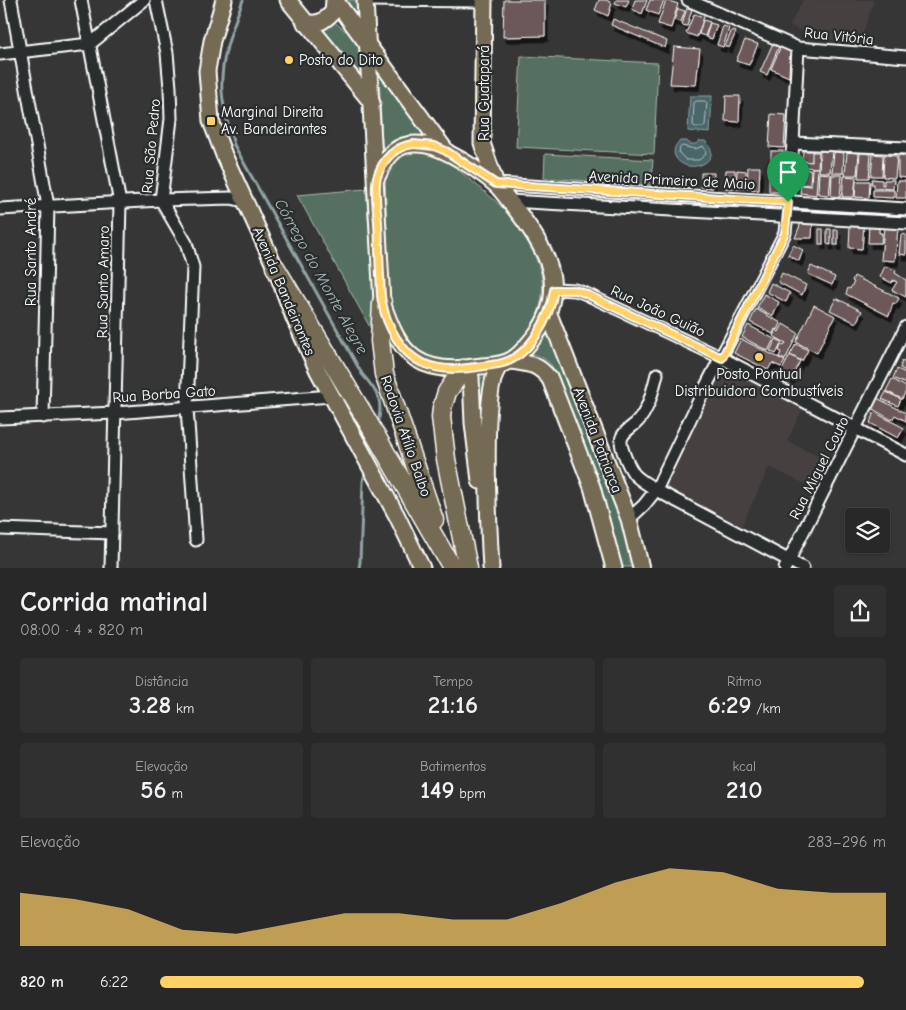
<!DOCTYPE html>
<html lang="pt">
<meta charset="utf-8">
<style>
body{margin:0;font-family:"Comic Neue",sans-serif;background:#313030;color:#f1f3f6;height:100vh;display:flex;flex-direction:column;font-size:19px;white-space:nowrap}
*{box-sizing:border-box;margin:0}
p{font-size:16px;color:#a5a6a8}
.icon{flex:none;width:28px;height:28px;fill:none;stroke:currentColor;stroke-width:2;stroke-linecap:round;stroke-linejoin:round}
.map{position:relative;height:568px;overflow:hidden}
.side{display:flex;flex-direction:column;background:#292828;flex:1}
.side>*{flex:none}
.buttons{position:absolute;left:845px;top:508px;display:grid;gap:10px}
.buttons a{display:grid;place-items:center;width:45px;height:45px;border-radius:5px;background:#292828;box-shadow:0 1px 4px #0004,0 0 0 1px #454445;font-size:25px}
.pin{position:absolute;display:grid;place-items:center;width:42px;height:42px;color:#fff;margin:-51px -21px;border-radius:50% 50% 50% 0;rotate:-45deg;box-shadow:0 0 5px #0007}
.pin .icon{rotate:45deg}
.round{display:grid;place-items:center;flex:none;width:52px;height:52px;border-radius:5px;background:#313030}
.summary{display:flex;align-items:center;justify-content:space-between;height:85px;padding:0 20px}
h1{font-size:28px;font-weight:700;line-height:38px}
.figures{display:grid;grid-template-columns:repeat(3,1fr);gap:8px;height:85px;padding:5px 20px}
.figures div{display:grid;align-content:center;border-radius:5px;background:#313030;text-align:center}
.figures b{font-size:25px;font-weight:700}
.figures small{font-size:14px;font-weight:400}
.figures p{font-size:14px}
.chart{height:140px;padding:10px 20px}
.chart p{display:flex;justify-content:space-between}
.chart svg{width:100%;height:90px;margin-top:5px;fill:#ffd166;opacity:.7}
ul{padding:0 20px;list-style:none;font-size:16px}
li{display:grid;grid-template-columns:80px 60px 1fr;align-items:center;height:38px}
li i{height:12px;border-radius:6px;background:#ffd166}
.map>svg:first-child{display:block}
.built{fill:#474040}
.green{fill:#557060;stroke:#aab8b0}
.water{fill:#48666b;stroke:#91a3a6}
.lines{fill:none;stroke-linecap:round;stroke-linejoin:round}
.shore{stroke:#b6c2c4;stroke-width:1}
.stream{stroke:#91a3a6;stroke-width:3}
.building{fill:#6c5958;stroke:#fff;filter:url(#shadow)}
.minor-casing{stroke:#fff;stroke-width:15}
.major-casing{stroke:#fff;stroke-width:19}
.highway-casing{stroke:#fff;stroke-width:21}
.minor{stroke:#2a2d2e;stroke-width:11}
.major{stroke:#756b52;stroke-width:15}
.highway{stroke:#756b52;stroke-width:18}
.route-casing{stroke:#fff;stroke-width:10}
.route{stroke:#ffd166;stroke-width:6}
.poi-dot{fill:#ffd166;stroke:#2a2d2e;stroke-width:2}
.labels{text-anchor:middle;stroke-width:4.5;stroke-linejoin:round;paint-order:stroke}
.street-label{font-size:15px;fill:#fff;stroke:#2a2d2e}
.poi-label{font-size:15px;fill:#fff;stroke:#2a2d2e;text-anchor:start}
.water-label{font-size:16px;font-style:italic;fill:#adbabc;stroke:#2a2d2e}
</style>
<div class="map">
<svg width="906" height="568" viewBox="0 0 906 568">
<defs>
<filter id="shadow"><feDropShadow dx="3" dy="5.5" stdDeviation="0" flood-color="#0009"/></filter>
</defs>
<rect width="100%" height="100%" fill="#373636"/>
<filter id="ink" filterUnits="userSpaceOnUse"><feTurbulence type="fractalNoise" baseFrequency=".02" numOctaves="2"/><feDisplacementMap in="SourceGraphic" scale="10" xChannelSelector="R" yChannelSelector="G"/><feConvolveMatrix kernelMatrix="1 2 1 2 8 2 1 2 1" color-interpolation-filters="sRGB"/></filter>
<g filter="url(#ink)">
<g class="built">
<path d="M803,0H874L860,42L816,39L790,25Z"/>
<path d="M721,368L804,406L787,441L829,462L814,488L769,467L741,527L664,486Z"/>
</g>
<g class="green">
<path d="M342,0H358L359,21Z"/>
<path d="M331,21L335,22L344,30L350,32L361,47L362,81L324,34L325,27Z"/>
<path d="M521,56L658,63L654,154L516,147Z"/>
<path d="M379,75H381L428,137L426,139L388,148L382,146Z"/>
<path d="M414,149C422,151 433,152 440,155C447,158 454,167 461,172C476,185 492,196 506,212C521,229 536,252 541,274C548,305 529,345 500,357C489,362 475,362 463,362C416,362 395,338 389,293L385,174L391,159Z"/>
<path d="M545,154L653,160L651,185L544,178Z"/>
<path d="M366,189L377,340L297,195Z"/>
<path d="M550,332L622,521L635,567H622L599,486L552,366C546,359 539,355 530,354Z"/>
<path d="M491,376L482,458L477,378Z"/>
</g>
<g class="water">
<path d="M690,96H712L710,133L688,131Z"/>
<path d="M680,141H687L690,144H696L699,141H705C726,160 689,177 676,158C672,151 675,145 680,141Z"/>
</g>
<g class="lines">
<g class="shore">
<path d="M697,101H705L707,103L705,125L704,127H695L693,125L694,103Z"/>
<path d="M682,146L695,149L703,146L705,149L706,154L699,160H686L679,153L680,148Z"/>
</g>
<g class="stream">
<path d="M243,0C232,29 220,59 222,91C223,110 229,127 234,145L362,374C379,393 384,401 377,427"/>
<path d="M359,568L360,562L363,481L366,469"/>
</g>
</g>
<g class="building">
<path d="M504,0H545V36L503,37Z"/>
<path d="M599,0H606L612,3L608,16L595,10Z"/>
<path d="M616,0H629L626,7L615,3Z"/>
<path d="M635,0H647L642,14L632,9Z"/>
<path d="M650,0H664L658,15L646,10Z"/>
<path d="M666,0L678,4L671,28L658,24Z"/>
<path d="M687,8L692,9L687,26L682,25Z"/>
<path d="M678,9L685,11L681,22L674,20Z"/>
<path d="M694,14L704,17L697,37L686,33Z"/>
<path d="M613,19L667,41L665,48L611,25Z"/>
<path d="M703,20L710,22L705,36L699,34Z"/>
<path d="M710,23L717,25L712,39L706,37Z"/>
<path d="M723,26L729,28L723,47L717,45Z"/>
<path d="M732,30L736,32L729,48L725,46Z"/>
<path d="M745,40L758,44L749,65L736,61Z"/>
<path d="M773,43L779,46L767,75L760,72Z"/>
<path d="M781,46L790,52L789,77L771,69Z"/>
<path d="M674,47L700,49L696,85L670,84Z"/>
<path d="M726,96H740L739,122L725,121Z"/>
<path d="M771,114L786,115L784,148L769,147Z"/>
<rect x="771" y="151" width="12" height="11"/>
<path d="M803,151H813L812,162L802,161Z"/>
<path d="M820,151H832L830,172H819Z"/>
<path d="M812,152H819L818,168L802,167V161L812,162Z"/>
<path d="M834,152L844,153L843,173H832Z"/>
<path d="M847,152L859,153L857,175H845Z"/>
<path d="M860,153L871,154L869,178H858Z"/>
<path d="M873,154L883,155L882,176H871Z"/>
<path d="M884,155L897,156L895,178L883,177Z"/>
<path d="M898,155L906,156V178L898,177Z"/>
<rect x="771" y="163" width="12" height="11"/>
<path d="M748,167H760L759,190L747,189Z"/>
<path d="M812,168H818L816,195L800,193L801,185L811,186Z"/>
<path d="M801,169L811,170L810,185L800,184Z"/>
<path d="M726,170H735V189L725,188Z"/>
<path d="M737,170L746,171V189H736Z"/>
<path d="M701,173H714L713,188L701,187Z"/>
<path d="M819,173L831,174L829,195L818,194Z"/>
<path d="M832,175H842L840,197L831,196Z"/>
<path d="M769,176L782,177L781,192H769Z"/>
<path d="M844,176L856,177L854,197H842Z"/>
<path d="M872,179L882,180V185H884V180H894L893,189L874,188V184H871Z"/>
<path d="M856,181H870L869,198L855,197Z"/>
<path d="M897,181H906V198H896Z"/>
<path d="M873,190H894V198L873,197Z"/>
<path d="M802,220L813,221L812,238H795Z"/>
<path d="M850,224L864,225L862,249L849,248Z"/>
<path d="M869,225H879V233H882L881,243H868Z"/>
<path d="M884,227L898,228L895,261L881,260Z"/>
<rect x="819" y="229" width="4" height="15"/>
<path d="M827,229H831V245L827,244Z"/>
<rect x="834" y="230" width="4" height="15"/>
<path d="M901,234L906,235V255L899,254Z"/>
<path d="M793,245L803,250L799,261L788,255Z"/>
<path d="M811,266L835,277L832,285L808,274Z"/>
<path d="M885,266L896,270L895,273L906,280V297L892,290L897,282L893,280L892,283L880,277Z"/>
<path d="M782,273L806,285L802,295L778,282Z"/>
<path d="M854,276L899,298L896,304L893,303L889,316L846,294L848,288L850,289L854,282L852,281Z"/>
<path d="M771,283L790,293L786,302L767,292Z"/>
<path d="M764,294L779,302L773,316L757,308Z"/>
<path d="M836,298L862,311L856,323L830,310Z"/>
<path d="M814,305L835,316L817,353L796,342Z"/>
<path d="M756,309L781,323L778,330L775,329L773,334L750,322Z"/>
<path d="M783,324L798,333L785,360L779,357L781,352L779,351L781,345L784,346L786,343L773,336L776,330L779,332Z"/>
<path d="M748,325L774,339L768,351L742,337Z"/>
<path d="M741,339L785,361L781,367L772,363L768,370L734,353Z"/>
<path d="M776,339L782,342L776,354L770,351Z"/>
<path d="M796,344L808,350L802,361L790,355Z"/>
<path d="M790,355L800,361L791,379L780,374Z"/>
<path d="M902,361L906,363V371L900,368Z"/>
<path d="M897,369L906,373V384L893,378Z"/>
<path d="M892,379L906,387V391L902,399L886,391Z"/>
<path d="M886,392L901,399L898,406L882,399Z"/>
<path d="M877,398L906,413V421L895,415L892,420L871,408Z"/>
<path d="M874,412L904,428L898,438L870,423Z"/>
</g>
<g class="lines">
<defs>
<g id="minor">
<path d="M11,0L48,206L43,417"/>
<path d="M81,0L120,203L111,568"/>
<path d="M156,0L167,53L170,88L171,119L161,200L186,243L193,267L187,408L196,540"/>
<path d="M365,0L484,1"/>
<path d="M688,0L798,48L906,57"/>
<path d="M0,54L90,44L144,0"/>
<path d="M793,143L906,148"/>
<path d="M496,184L906,209"/>
<path d="M509,201L906,223"/>
<path d="M0,209L161,200L231,198L244,201"/>
<path d="M554,289L575,290L584,293L722,358L906,455"/>
<path d="M657,374C653,389 649,409 638,421C633,427 625,430 622,437C618,445 629,467 634,474C639,480 649,485 656,490L803,568"/>
<path d="M0,418L115,413L331,396"/>
<path d="M629,519L644,505L656,490L705,388L785,233L793,143L798,48"/>
<path d="M0,529L112,533"/>
<path d="M785,568L906,327"/>
</g>
<g id="major">
<path d="M224,0L212,41L207,71L211,121L224,155L275,267L294,318L318,371L397,516L422,568"/>
<path d="M288,0L372,103"/>
<path d="M335,0L446,151"/>
<path d="M365,0L382,302C389,322 397,346 416,359C433,370 455,370 474,367C486,365 502,366 511,360C521,355 528,344 535,336C571,289 546,247 514,207C508,200 502,190 495,184C479,170 447,149 426,145C397,140 387,155 376,179"/>
<path d="M484,0L482,143L496,184"/>
<path d="M305,23C320,24 323,22 333,12L334,0"/>
<path d="M549,314L629,519L641,568"/>
<path d="M511,361C531,364 538,364 550,379L592,487L614,568"/>
<path d="M463,369L471,377L473,423L480,481"/>
<path d="M491,568C489,532 481,393 498,368C500,366 502,365 504,363"/>
</g>
<g id="highway">
<path d="M275,267L365,417L450,564"/>
<path d="M382,302L380,341L384,374L434,520"/>
<path d="M463,369L447,392L442,408L441,417L446,459L468,568"/>
</g>
</defs>
<use href="#minor" class="minor-casing"/>
<use href="#major" class="major-casing"/>
<use href="#highway" class="highway-casing"/>
<use href="#minor" class="minor"/>
<use href="#major" class="major"/>
<use href="#highway" class="highway"/>
</g>
</g>
<g class="lines" filter="url(#ink)">
<defs>
<path id="route" d="M414,144L434,146L446,151L496,184L788,202L785,233L722,358L584,293L575,290H554C550,318 529,359 498,364C474,367 447,374 423,363C401,354 386,324 382,302C380,294 381,284 380,275C379,258 379,240 378,222C377,210 374,188 377,177C383,159 395,146 414,144Z"/>
</defs>
<use href="#route" class="route-casing"/>
<use href="#route" class="route"/>
</g>
<g class="poi-dot">
<circle cx="289" cy="60" r="5"/>
<rect x="206" y="116" width="10" height="10" rx="2.5"/>
<circle cx="759" cy="357" r="5"/>
</g>
<g class="labels">
<g class="street-label">
<text transform="translate(839 36) rotate(6)" y="5">Rua Vitória</text>
<text transform="translate(484 93) rotate(-90)" y="5">Rua Guatapará</text>
<text transform="translate(151 146) rotate(-85)" y="5">Rua São Pedro</text>
<text transform="translate(672 180) rotate(3)" y="5">Avenida Primeiro de Maio</text>
<text transform="translate(31 252) rotate(-90)" y="5">Rua Santo André</text>
<text transform="translate(103 282) rotate(-89)" y="5">Rua Santo Amaro</text>
<text transform="translate(284 291) rotate(67)" y="5">Avenida Bandeirantes</text>
<text transform="translate(658 311) rotate(25)" y="5">Rua João Guião</text>
<text transform="translate(164 394) rotate(-4)" y="5">Rua Borba Gato</text>
<text transform="translate(406 436) rotate(71)" y="5">Rodovia Atílio Balbo</text>
<text transform="translate(598 440) rotate(69)" y="5">Avenida Patriarca</text>
<text transform="translate(819 468) rotate(-63)" y="5">Rua Miguel Couto</text>
</g>
<g class="poi-label">
<text x="299" y="65">Posto do Dito</text>
<text x="221" y="117">Marginal Direita<tspan x="221" dy="17">Av. Bandeirantes</tspan></text>
<text x="759" y="379" text-anchor="middle">Posto Pontual<tspan x="759" dy="17">Distribuidora Combustíveis</tspan></text>
</g>
<g class="water-label">
<text transform="translate(322 276) rotate(61)" y="6">Córrego do Monte Alegre</text>
</g>
</g>
</svg>
<div class="buttons">
<a><svg class="icon" aria-label="layers" viewBox="0 0 24 24"><path d="M12 4l9 5-9 5-9-5zM3 14l9 5 9-5"/></svg></a>
</div>
<div class="pin" style="left:788px;top:202px;background:#1e9e55"><svg class="icon" aria-label="arrive" viewBox="0 0 24 24"><path d="M6 21V4h12l-3 4 3 4H6"/></svg></div>
</div>
<section class="side">
<div class="summary"><div><h1>Corrida matinal</h1><p>08:00 · 4 × 820 m</p></div><a class="round"><svg class="icon" aria-label="share" viewBox="0 0 24 24"><path d="M12 15V3M7 8l5-5 5 5M5 13v7h14v-7"/></svg></a></div>
<div class="figures">
<div><p>Distância</p><b>3.28<small> km</small></b></div>
<div><p>Tempo</p><b>21:16</b></div>
<div><p>Ritmo</p><b>6:29<small> /km</small></b></div>
</div>
<div class="figures">
<div><p>Elevação</p><b>56<small> m</small></b></div>
<div><p>Batimentos</p><b>149<small> bpm</small></b></div>
<div><p>kcal</p><b>210</b></div>
</div>
<div class="chart"><p><span>Elevação</span>283–296 m</p>
<svg viewBox="0 0 160 44" preserveAspectRatio="none"><path d="M0 44V18L10 21L20 26L30 36L40 38L50 33L60 28L70 28L80 31L90 31L100 23L110 13L120 6L130 8L140 16L150 18L160 18V44z"/></svg>
</div>
<ul>
<li><b>820 m</b>6:22<i style="width:97%"></i></li>
</ul>
</section>
